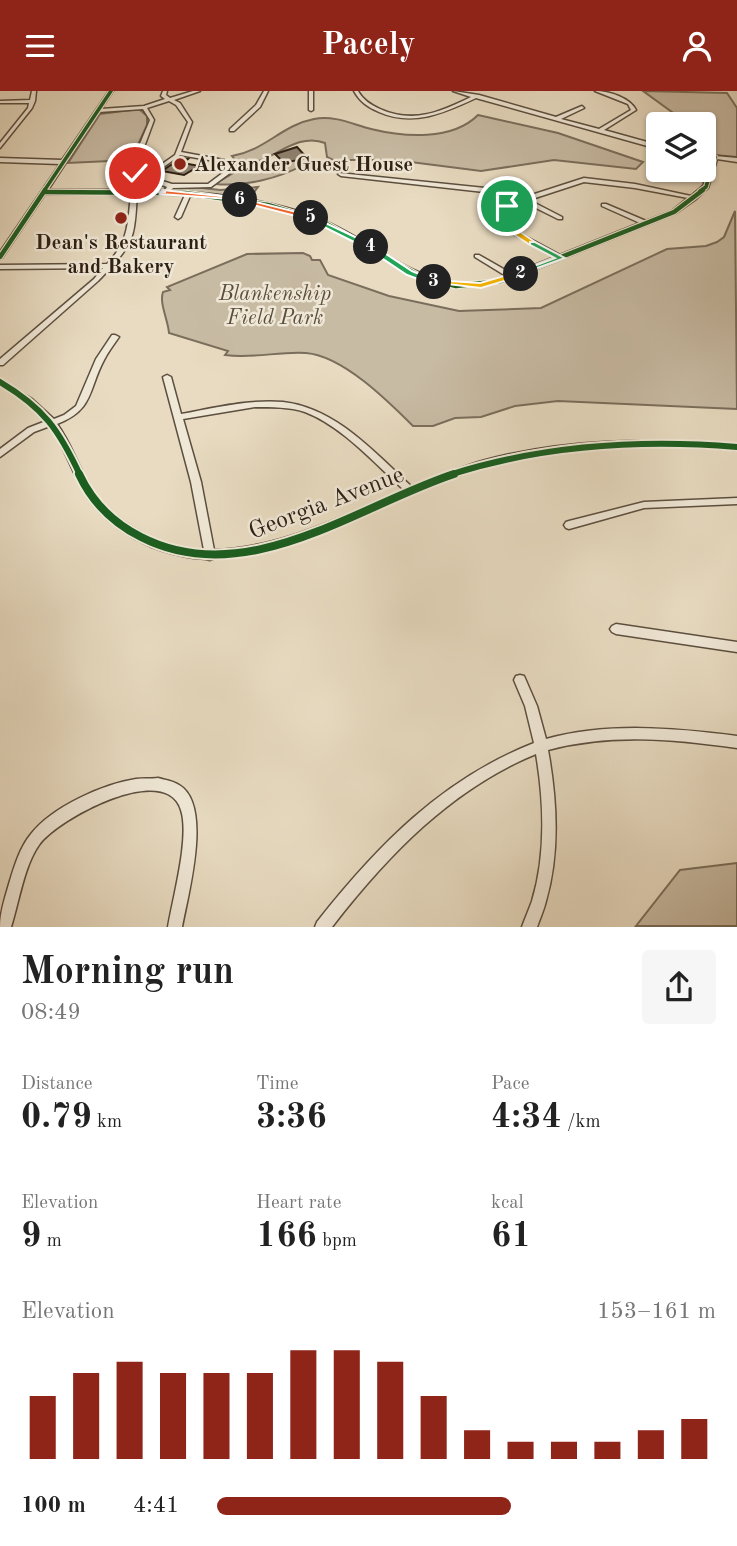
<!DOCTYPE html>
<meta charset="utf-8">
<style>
body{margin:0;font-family:"Old Standard TT",serif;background:#f6f6f6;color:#222;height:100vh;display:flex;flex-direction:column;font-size:26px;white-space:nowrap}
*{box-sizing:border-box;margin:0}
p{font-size:23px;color:#767676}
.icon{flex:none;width:38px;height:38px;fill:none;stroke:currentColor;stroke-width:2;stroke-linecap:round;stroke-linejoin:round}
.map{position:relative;height:836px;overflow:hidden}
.side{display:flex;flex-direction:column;background:#fff;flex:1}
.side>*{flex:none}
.fabs{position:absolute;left:646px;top:21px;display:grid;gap:14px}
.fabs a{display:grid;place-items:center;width:70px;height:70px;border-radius:7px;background:#fff;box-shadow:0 2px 5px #0004;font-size:35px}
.pin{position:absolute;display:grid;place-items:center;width:60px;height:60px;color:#fff;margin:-30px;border:4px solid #fff;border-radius:50%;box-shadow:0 2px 7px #0007}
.km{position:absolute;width:35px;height:35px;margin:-18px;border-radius:50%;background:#222;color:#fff;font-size:19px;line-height:35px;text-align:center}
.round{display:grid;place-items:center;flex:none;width:74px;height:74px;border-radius:7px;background:#f6f6f6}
.headline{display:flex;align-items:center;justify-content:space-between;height:119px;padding:0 21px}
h1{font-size:38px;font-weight:700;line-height:52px}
.metrics{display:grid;grid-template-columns:repeat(3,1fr);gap:10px;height:119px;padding:7px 21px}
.metrics div{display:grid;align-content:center}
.metrics b{font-size:35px;font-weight:700}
.metrics small{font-size:19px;font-weight:400}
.metrics p{font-size:19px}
.chart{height:196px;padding:14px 21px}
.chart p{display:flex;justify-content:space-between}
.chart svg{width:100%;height:126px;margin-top:7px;stroke:#8f2418;stroke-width:6}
ul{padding:0 21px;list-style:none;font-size:23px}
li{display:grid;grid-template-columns:112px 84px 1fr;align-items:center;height:52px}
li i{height:18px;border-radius:9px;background:#8f2418}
header{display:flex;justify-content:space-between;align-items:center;height:91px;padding:0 21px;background:#8f2418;color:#fff;font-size:32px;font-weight:700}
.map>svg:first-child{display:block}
.green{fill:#c8bba4;stroke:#7a6e5c;stroke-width:2}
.building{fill:#8e816e;stroke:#2d2014;stroke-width:2}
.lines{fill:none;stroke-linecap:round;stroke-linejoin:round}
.minor-casing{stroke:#5c4f3f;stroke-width:3}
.minor{fill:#f0e8d7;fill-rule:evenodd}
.cycleway-far3-casing{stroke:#f0e8d7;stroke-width:6}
.cycleway-far2-casing{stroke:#f0e8d7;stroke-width:7}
.cycleway-far1-casing{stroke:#f0e8d7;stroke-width:10}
.cycleway-casing{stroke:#f0e8d7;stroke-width:12}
.cycleway-far3{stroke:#1b5e20;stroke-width:3.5}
.cycleway-far2{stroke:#1b5e20;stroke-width:4.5}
.cycleway-far1{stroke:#1b5e20;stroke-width:6}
.cycleway{stroke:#1b5e20;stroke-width:8}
.split-1{fill:#f5b400;stroke:#fff;stroke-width:2}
.split-2{fill:#22a559;stroke:#fff;stroke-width:2}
.split-3{fill:#f5b400;stroke:#fff;stroke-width:2}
.split-4{fill:#22a559;stroke:#fff;stroke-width:2}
.split-5{fill:#22a559;stroke:#fff;stroke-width:2}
.split-6{fill:#f0652b;stroke:#fff;stroke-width:2}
.split-7{fill:#f0652b;stroke:#fff;stroke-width:2}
.split-8{fill:#f5b400;stroke:#fff;stroke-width:2}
.poi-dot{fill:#8f2418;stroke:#f0e8d7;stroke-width:2.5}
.labels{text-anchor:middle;stroke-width:5;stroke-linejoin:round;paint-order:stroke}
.far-poi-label{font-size:21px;font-weight:bold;fill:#2d2014;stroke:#f0e8d7;text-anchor:start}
.far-park-label{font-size:21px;font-style:italic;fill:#5c4e3f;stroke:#f0e8d7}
.street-label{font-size:24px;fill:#2d2014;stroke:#f0e8d7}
</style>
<header><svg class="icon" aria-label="menu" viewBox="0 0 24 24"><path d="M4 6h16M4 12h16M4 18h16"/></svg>Pacely<svg class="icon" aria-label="person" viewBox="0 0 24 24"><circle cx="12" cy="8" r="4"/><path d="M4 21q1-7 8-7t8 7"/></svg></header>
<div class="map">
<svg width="737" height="836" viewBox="0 0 737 836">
<rect width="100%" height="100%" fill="#e8dbc1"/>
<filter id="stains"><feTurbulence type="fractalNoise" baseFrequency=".00286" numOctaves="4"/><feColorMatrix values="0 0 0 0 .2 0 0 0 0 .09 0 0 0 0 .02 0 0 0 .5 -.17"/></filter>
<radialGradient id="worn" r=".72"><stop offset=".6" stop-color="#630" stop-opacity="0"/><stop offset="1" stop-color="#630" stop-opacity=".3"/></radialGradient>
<g class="green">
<path d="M643,0L727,2L737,17V66L704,63V46L713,45L712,41L704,38V33L676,30V24Z"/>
<path d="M139,18L147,25V34L131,69L68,72L100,23Z"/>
<path d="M478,24L558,42L643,71L636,78L554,69L481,80L395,69H333L327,66L325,52C301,42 279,63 259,70L273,77L272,74L295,69L303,74C280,87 244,96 215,93L233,82L229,70L235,69L232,65C266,59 282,34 314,28C334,24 352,33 371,38C404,46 452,50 478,24Z"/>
<path d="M185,95L220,99L258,96L248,109L174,98Z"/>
<path d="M735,120L737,318L558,310L515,315L481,326L455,327L433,335H413C388,310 343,265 306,262C280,260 253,268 225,264L228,260L169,242C168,229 159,212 163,201L170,199L167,196L247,163L303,162L310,165L312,169H320L328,184L389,205L459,220L541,217L667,158L706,155L717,151L724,146Z"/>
<path d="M737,772V835H636L680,779Z"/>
</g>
<g class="building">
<path d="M297,56L307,67L284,72L275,63Z"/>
<path d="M181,67L188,68L183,72L199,75L184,84L162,80Z"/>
</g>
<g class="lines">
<defs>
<g id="minor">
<path d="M32,0H36L35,10L32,17L0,57V52L28,17L29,12H0V10L30,9Z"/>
<path d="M109,0H113L101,18L144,15L165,8L161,5L163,0H167L166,4L170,7L193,0H200L174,9L180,12L192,31L181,61L224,69L229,74L230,82L211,96L173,97L170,100C218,102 267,109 313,125C378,149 432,215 506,185L475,166V164H479L512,183L555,166L508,140L502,132L504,115L515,110L484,101L341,85L338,83L339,82L485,97L519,108L584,87L635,93L691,105L703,95L712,68L704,66V64L737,67V71L717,68L708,97L696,108L676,122L514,187C423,217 397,164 321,133C280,115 235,108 190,105L181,126L178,128L175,126L185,104L137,103C136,114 136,125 134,136C131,158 112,175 98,190L3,274H0V268L94,188L103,177L0,178V174L107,173C129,150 128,132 131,102L45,103L2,167L0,168V161L60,73L0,71V67L62,69ZM169,10L176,14L188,31L175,64L148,83L152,90L167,96L164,100L137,99L140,67L154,29L147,17ZM143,18L150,29L134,67L131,99H48L99,21ZM180,64L220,71L223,74L224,81L208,93H172L156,88L154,83ZM584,91L635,97L688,107L672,120L646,130L606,113H602V115L640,132L560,164L512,138L508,132L510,116L524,111L558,128H562V126L529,109Z"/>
<path d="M264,0H268L260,16L234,40H230V38L256,14Z"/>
<path d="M309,0H313V19L311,20L309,19Z"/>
<path d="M354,0H358C363,9 371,14 380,18C414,33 440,21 471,6L453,0L479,4L556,26L582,15L584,17L561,28L599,38L631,19L628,13L595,0C609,0 630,7 636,19L604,39L658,54V58L476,7C444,22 413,36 379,21C368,16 360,11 354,0Z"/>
<path d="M704,41L708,42L709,43L704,44Z"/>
<path d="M112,244H115L119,246C114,253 108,261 104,269C88,299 94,319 57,333C71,352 78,375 90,395C110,430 164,460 204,459L191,391L163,286L167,284L171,286L181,323C214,317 250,308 283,311C336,317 375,362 412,396C435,387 458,377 482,370C564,347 652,347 737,353V359C641,351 541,354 449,388C404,404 362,428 317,444C292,452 267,460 241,465C231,467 219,465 210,469C205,467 200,468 194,467C181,465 165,461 152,456C122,443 95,423 80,393C69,374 63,353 50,335L34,341L0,366V358L28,337L46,330L26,311L0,294V289L32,308L54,328L64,324L76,315L96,268ZM255,316C272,316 289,316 305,321C342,335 375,373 404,399C343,425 281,457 214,459L201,391L183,328Z"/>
<path d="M737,407V413L644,417L569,438L566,437L564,434L566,431L569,430L644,411Z"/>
<path d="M616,533L737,551V561L616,543L612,541L610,538L612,535Z"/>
<path d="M520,584L524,585L537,615L546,648C608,631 674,637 737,645V657C674,648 610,642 548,659C557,708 560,762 546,810C544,819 540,827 537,836H522C525,827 529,819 532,810C546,764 544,710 536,663C451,698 387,765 332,836H315L317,831C377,755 442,688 534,652L525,615L514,589L516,585Z"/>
<path d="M158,687C165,689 173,690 179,694C213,714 188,803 182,836H168C173,806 190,746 181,719C166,669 57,728 39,754C24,775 19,811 11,836H0C0,821 5,807 9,793C14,776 20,756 31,743C52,716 103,693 136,688C143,687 151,688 158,687Z"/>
</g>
</defs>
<use href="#minor" class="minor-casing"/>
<use href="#minor" class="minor"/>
<defs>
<g id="cycleway-far3">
<path d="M44,100L111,0"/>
<path d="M700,100L706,96L715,66"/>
</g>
<g id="cycleway-far2">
<path d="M44,101L185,102L268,114L323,131L421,186L456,195L501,190L674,121L703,99"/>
<path d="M0,166L45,99"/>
</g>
<g id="cycleway-far1">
<path d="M0,291C44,317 59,339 80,384"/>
<path d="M449,384C543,354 639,348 737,356"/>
</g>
<path id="cycleway" d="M79,383C92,411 113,432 141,446C246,500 357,415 454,383"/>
</defs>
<use href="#cycleway-far3" class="cycleway-far3-casing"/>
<use href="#cycleway-far2" class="cycleway-far2-casing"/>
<use href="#cycleway-far1" class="cycleway-far1-casing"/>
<use href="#cycleway" class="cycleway-casing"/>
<use href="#cycleway-far3" class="cycleway-far3"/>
<use href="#cycleway-far2" class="cycleway-far2"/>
<use href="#cycleway-far1" class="cycleway-far1"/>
<use href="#cycleway" class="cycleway"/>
</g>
<path class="split-1" d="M504,113L510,115V134L535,151V154H530L504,137Z"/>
<path class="split-2" d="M530,151H535L565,167L518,184V181L555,167L530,154Z"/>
<path class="split-3" d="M521,180L524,184L481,197L430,191L434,189L480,192Z"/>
<path class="split-4" d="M368,155H374L412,180L438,191L434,194L407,184L368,158Z"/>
<path class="split-5" d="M311,125L374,155L375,156L368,158L308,128Z"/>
<path class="split-6" d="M240,107L313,125L314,127L311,129L238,110Z"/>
<path class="split-7" d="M162,99L240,107L244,109L160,103Z"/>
<path class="split-8" d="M132,81L138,82L137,99L166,101L131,103Z"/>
<g class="poi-dot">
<circle cx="180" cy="73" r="7"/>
<circle cx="121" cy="127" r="7"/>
</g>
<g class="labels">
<g class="far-poi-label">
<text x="194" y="80">Alexander Guest House</text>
<text x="121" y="158" text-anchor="middle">Dean's Restaurant<tspan x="121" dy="24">and Bakery</tspan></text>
</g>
<g class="far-park-label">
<text x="275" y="209">Blankenship<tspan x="275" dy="24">Field Park</tspan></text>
</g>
<g class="street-label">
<text transform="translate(326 411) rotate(-21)" y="8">Georgia Avenue</text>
</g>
</g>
<rect width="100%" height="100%" filter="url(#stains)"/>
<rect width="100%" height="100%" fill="url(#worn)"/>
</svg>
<div class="fabs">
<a><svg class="icon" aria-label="layers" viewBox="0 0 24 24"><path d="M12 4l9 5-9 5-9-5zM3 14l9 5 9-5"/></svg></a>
</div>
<div class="pin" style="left:507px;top:115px;background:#1e9e55"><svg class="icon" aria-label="arrive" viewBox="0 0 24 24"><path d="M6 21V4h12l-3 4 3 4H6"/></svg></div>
<div class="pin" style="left:135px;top:82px;background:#d93025"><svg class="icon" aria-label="check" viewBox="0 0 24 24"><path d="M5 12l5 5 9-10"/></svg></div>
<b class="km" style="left:521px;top:183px">2</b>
<b class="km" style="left:434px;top:191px">3</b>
<b class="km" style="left:371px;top:156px">4</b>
<b class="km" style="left:311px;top:127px">5</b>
<b class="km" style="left:240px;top:109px">6</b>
</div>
<section class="side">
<div class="headline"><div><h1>Morning run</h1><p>08:49</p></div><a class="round"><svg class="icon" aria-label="share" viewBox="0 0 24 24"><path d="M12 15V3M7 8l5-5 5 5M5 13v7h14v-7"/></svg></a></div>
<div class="metrics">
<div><p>Distance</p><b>0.79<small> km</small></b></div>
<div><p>Time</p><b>3:36</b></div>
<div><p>Pace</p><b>4:34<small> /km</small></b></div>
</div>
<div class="metrics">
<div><p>Elevation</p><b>9<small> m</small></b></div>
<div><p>Heart rate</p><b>166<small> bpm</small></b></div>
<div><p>kcal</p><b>61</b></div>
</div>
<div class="chart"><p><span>Elevation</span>153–161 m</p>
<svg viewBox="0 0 160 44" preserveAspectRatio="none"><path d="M5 44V22M15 44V14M25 44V10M35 44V14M45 44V14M55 44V14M65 44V6M75 44V6M85 44V10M95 44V22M105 44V34M115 44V38M125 44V38M135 44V38M145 44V34M155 44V30"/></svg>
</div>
<ul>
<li><b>100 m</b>4:41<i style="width:59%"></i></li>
</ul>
</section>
